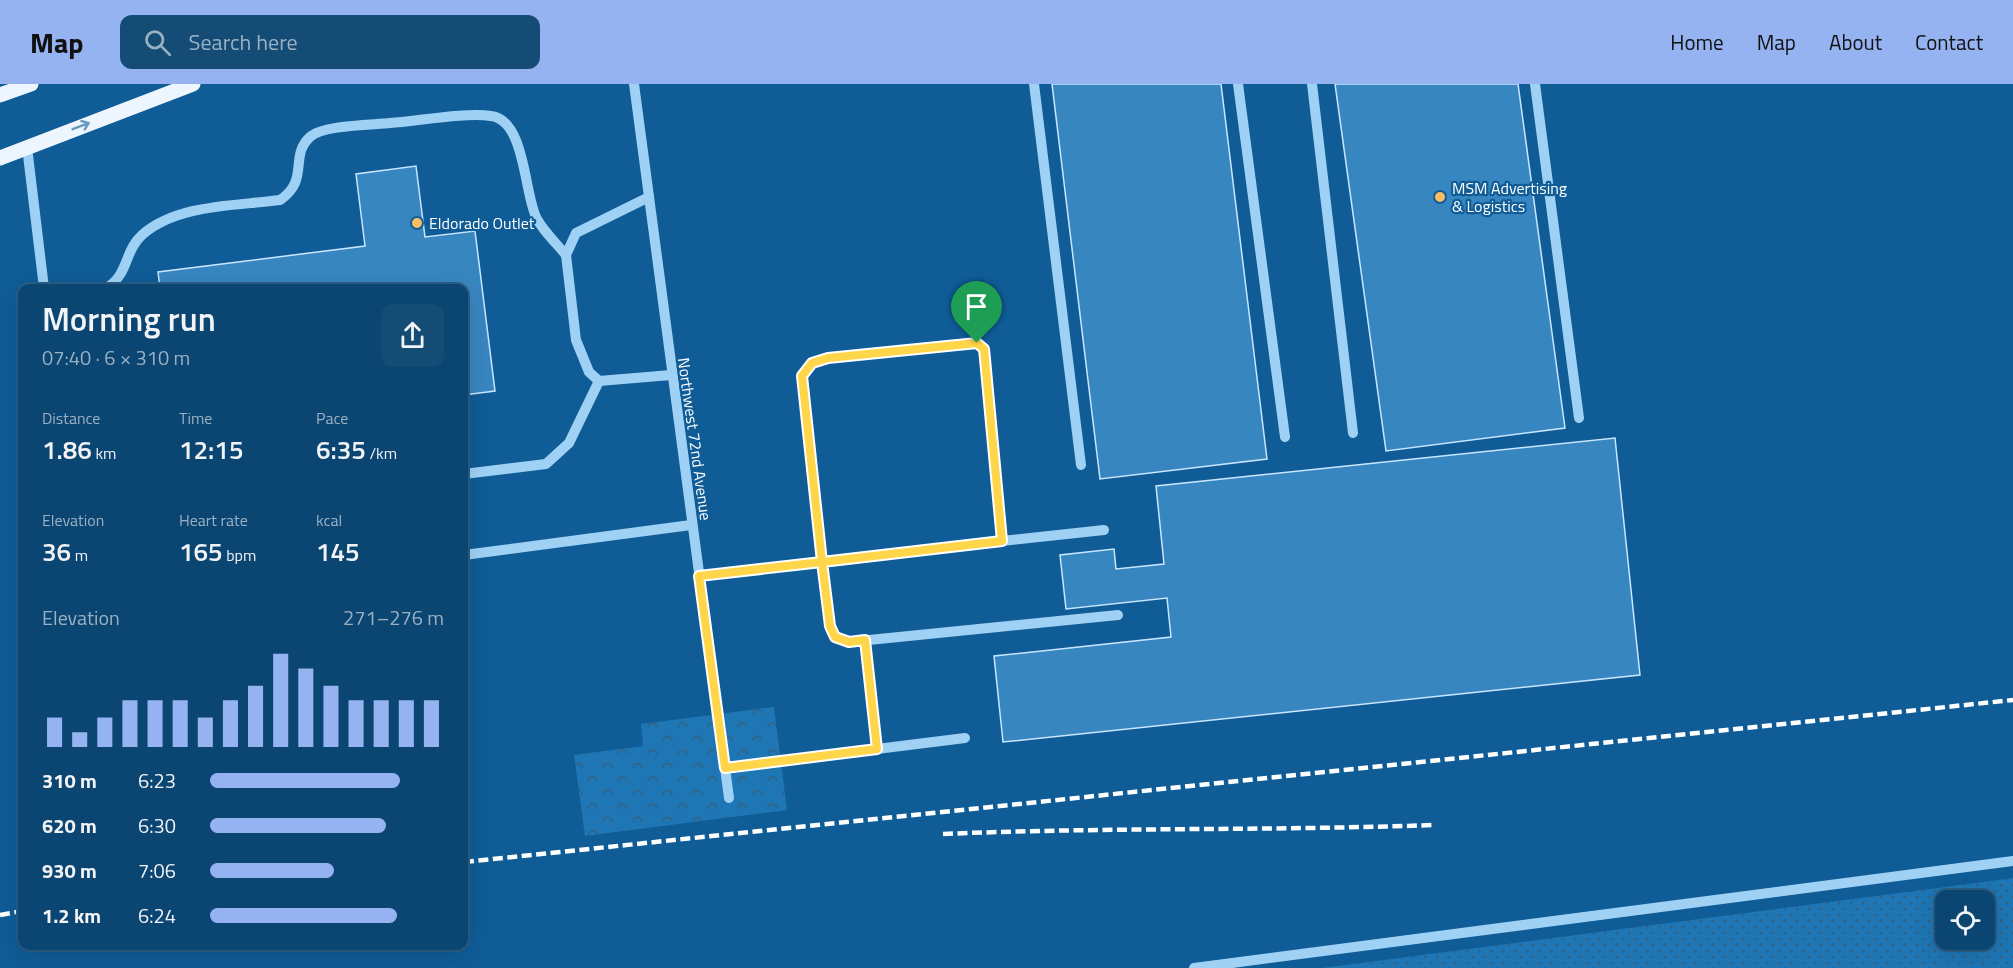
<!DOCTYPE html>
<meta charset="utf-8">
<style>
body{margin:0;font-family:"Titillium Web",sans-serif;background:#144c76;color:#f1f3f6;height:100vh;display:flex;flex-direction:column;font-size:22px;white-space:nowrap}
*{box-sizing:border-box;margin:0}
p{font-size:20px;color:#9ab1c3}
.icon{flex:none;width:33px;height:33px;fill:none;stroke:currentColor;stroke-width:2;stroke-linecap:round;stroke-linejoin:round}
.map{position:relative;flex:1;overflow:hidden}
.side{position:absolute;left:18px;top:200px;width:450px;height:666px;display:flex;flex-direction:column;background:#0b4571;border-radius:12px;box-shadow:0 6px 24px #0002,0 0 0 2px #2b5d84}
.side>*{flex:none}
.buttons{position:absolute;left:1935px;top:806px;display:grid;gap:12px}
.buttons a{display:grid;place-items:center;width:60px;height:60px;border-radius:12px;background:#0b4571;box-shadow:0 6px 24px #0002,0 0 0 2px #2b5d84;font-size:30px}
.pin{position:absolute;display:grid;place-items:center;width:51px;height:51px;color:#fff;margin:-62px -26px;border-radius:50% 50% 50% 0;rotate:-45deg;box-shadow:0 0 6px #0007}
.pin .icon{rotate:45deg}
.round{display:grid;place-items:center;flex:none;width:63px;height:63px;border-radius:12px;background:#144c76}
.summary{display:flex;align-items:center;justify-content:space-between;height:102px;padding:0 24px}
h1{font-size:33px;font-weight:600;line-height:45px}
.metrics{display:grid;grid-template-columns:repeat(3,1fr);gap:9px;height:102px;padding:6px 24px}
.metrics div{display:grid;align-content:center}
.metrics b{font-size:26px;font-weight:600}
.metrics small{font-size:16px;font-weight:400}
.metrics p{font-size:16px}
.chart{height:168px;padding:12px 24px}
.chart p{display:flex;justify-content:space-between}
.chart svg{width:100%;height:108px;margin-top:6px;stroke:#95b2f1;stroke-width:6}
ul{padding:0 24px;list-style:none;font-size:20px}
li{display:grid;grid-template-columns:96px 72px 1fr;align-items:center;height:45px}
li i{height:15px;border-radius:8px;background:#95b2f1}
header{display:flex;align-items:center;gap:36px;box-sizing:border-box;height:84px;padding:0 30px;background:#95b2f1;color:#111}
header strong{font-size:28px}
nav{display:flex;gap:33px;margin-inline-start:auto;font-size:21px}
.search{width:420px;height:54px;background:#144c76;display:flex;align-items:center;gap:15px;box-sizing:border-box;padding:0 21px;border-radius:12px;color:#9ab1c3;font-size:22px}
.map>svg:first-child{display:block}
.grass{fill:url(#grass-dots);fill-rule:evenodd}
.forest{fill:url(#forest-crowns)}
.building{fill:#3886c0;stroke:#c8e7fe;stroke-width:1.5}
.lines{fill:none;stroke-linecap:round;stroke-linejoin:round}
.minor{stroke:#9fd1f4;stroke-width:10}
.major{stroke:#edf6ff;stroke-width:15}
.rail{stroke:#fff;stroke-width:4.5;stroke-dasharray:10 4.5;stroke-linecap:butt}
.oneway{stroke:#689ac1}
.route-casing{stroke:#fff;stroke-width:12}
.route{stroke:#ffd54a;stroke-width:8}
.poi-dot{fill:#ffbd63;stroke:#0f5c97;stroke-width:2}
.labels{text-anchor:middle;stroke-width:4.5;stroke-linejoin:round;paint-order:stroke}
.poi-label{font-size:16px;fill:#fff;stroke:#0f5c97;text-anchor:start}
.street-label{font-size:16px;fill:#fff;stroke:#0f5c97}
</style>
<header>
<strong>Map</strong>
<div class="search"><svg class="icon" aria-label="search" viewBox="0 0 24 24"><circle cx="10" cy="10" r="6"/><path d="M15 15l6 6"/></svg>Search here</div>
<nav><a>Home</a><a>Map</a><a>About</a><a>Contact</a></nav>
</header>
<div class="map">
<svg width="2013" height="884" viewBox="0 0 2013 884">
<defs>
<pattern id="grass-dots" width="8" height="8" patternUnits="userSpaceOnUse" patternTransform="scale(1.5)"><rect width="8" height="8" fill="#1e76b5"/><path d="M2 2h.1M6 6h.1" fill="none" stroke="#356180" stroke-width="1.8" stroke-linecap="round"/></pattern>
<pattern id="forest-crowns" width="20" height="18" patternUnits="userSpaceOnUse" patternTransform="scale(1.5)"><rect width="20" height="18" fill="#1e76b5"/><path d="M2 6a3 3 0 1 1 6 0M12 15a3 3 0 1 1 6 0" fill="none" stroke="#356180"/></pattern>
</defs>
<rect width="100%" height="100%" fill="#0f5c97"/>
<path class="grass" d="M2013,794V884H1322L1945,803ZM1946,816H1984V855H1946Z"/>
<path class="forest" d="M774,623L787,726L585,752L574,671L643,662L641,640Z"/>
<g class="building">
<path d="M1052,0H1221L1267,375L1100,395Z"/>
<path d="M1335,0H1518L1565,344L1386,367Z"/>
<path d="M416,82L425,153L475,147L495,307L464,311V204H160L158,188L365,162L356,90Z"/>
<path d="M1615,354L1640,591L1003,658L994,572L1171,553L1167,514L1066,525L1060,471L1114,465L1116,485L1164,480L1156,402Z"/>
</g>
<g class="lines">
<g class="minor">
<path d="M634,0L729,714"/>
<path d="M1034,0L1081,381"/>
<path d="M1238,0L1285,353"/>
<path d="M1312,0L1353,349"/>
<path d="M1535,0L1579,334"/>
<path d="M27,63L44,204"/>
<path d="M649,113L576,149L566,171L576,256L589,288L599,297L671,291"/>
<path d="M106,204C129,191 124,167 142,151C177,120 236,122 280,116C310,96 289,72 310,53C322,41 372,41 390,39C418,37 466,28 491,32C526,36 524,112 537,135C544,148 557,160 566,171"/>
<path d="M464,390L546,380L569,359L599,297"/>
<path d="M1002,457L1104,446"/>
<path d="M464,471L691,441"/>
<path d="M699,492L1002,457L985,275L984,265L977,259L828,274L812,279L802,292L822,478L830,542L835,553L849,558L1118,531"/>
<path d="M865,556L877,665"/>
<path d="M725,684L965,654"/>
<path d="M1194,884L2013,777"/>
</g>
<g class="major">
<path d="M0,11L31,0"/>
<path d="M0,74L193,0"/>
</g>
<g class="rail">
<path d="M943,750C1107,743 1270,747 1434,741"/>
<path d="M464,778L2013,616"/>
<path d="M0,831L22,827"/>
</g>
</g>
<defs><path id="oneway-shaft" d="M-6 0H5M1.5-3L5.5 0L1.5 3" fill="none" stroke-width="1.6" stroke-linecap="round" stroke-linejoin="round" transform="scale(1.5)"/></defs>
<use class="oneway" href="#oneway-shaft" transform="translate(81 42) rotate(-21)"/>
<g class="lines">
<defs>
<path id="route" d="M977,259L828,274L812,279L802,292L822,478L699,492L725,684L877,665L865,556L849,558L835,553L830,542L822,478L1002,457L985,275L984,265L977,259"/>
</defs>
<use href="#route" class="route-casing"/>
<use href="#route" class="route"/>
</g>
<g class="poi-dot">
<circle cx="1440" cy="113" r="6"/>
<circle cx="417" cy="139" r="6"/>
</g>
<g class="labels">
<g class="poi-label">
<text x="1452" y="110">MSM Advertising<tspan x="1452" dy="18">&amp; Logistics</tspan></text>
<text x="429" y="145">Eldorado Outlet</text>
</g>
<g class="street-label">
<text transform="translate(695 355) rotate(82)" y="6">Northwest 72nd Avenue</text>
</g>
</g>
</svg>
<div class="buttons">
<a><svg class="icon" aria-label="locate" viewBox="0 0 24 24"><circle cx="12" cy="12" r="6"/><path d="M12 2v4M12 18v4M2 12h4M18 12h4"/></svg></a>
</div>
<div class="pin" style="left:977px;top:259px;background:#1e9e55"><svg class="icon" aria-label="arrive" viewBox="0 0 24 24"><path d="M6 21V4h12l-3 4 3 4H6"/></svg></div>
<section class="side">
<div class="summary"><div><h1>Morning run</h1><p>07:40 · 6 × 310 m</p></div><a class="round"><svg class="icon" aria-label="share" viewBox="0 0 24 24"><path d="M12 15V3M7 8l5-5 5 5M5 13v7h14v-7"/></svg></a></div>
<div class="metrics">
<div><p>Distance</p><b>1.86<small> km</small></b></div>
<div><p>Time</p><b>12:15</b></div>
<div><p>Pace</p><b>6:35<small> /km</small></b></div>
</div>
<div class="metrics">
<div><p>Elevation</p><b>36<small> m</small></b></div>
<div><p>Heart rate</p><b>165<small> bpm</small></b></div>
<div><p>kcal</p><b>145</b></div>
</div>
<div class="chart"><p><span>Elevation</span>271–276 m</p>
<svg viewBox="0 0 160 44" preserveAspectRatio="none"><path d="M5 44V32M15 44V38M25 44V32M35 44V25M45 44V25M55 44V25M65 44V32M75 44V25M85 44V19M95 44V6M105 44V12M115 44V19M125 44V25M135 44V25M145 44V25M155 44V25"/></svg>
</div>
<ul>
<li><b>310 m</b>6:23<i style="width:81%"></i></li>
<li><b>620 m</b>6:30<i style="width:75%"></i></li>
<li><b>930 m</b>7:06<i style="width:53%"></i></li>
<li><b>1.2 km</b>6:24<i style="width:80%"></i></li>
</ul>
</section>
</div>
